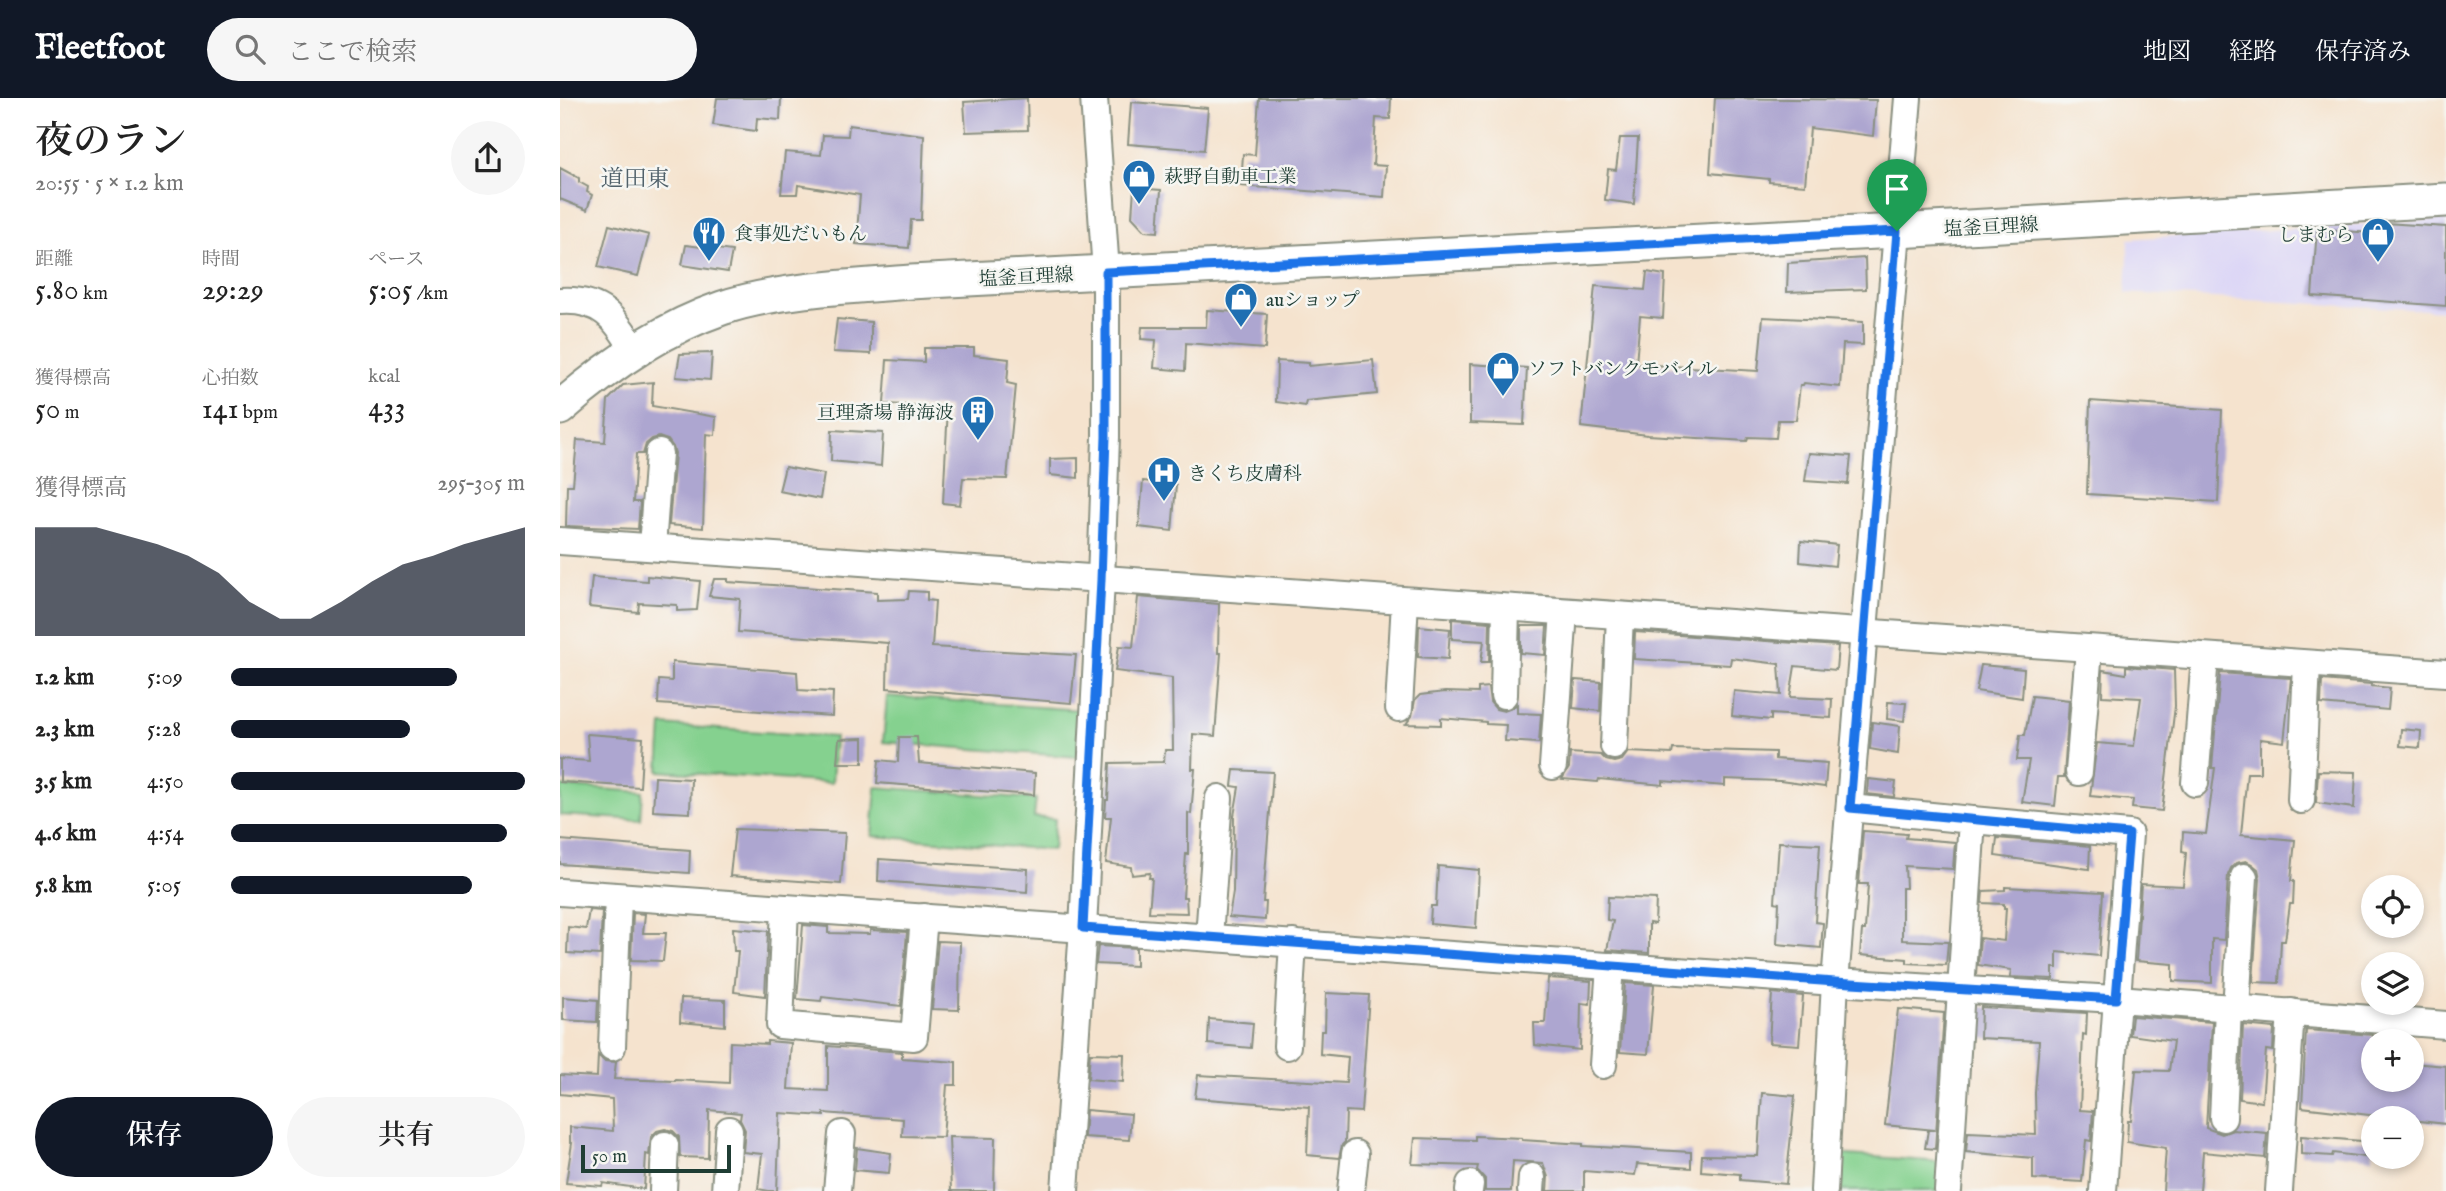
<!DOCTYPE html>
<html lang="ja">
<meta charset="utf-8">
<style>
body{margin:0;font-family:"IM FELL English","Noto Serif JP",serif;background:#f6f6f6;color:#222;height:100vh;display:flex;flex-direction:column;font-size:26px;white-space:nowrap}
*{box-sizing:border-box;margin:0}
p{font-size:23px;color:#767676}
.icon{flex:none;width:38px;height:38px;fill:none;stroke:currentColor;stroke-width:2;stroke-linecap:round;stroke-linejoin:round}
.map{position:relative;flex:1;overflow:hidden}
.details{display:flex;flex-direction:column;background:#fff;width:560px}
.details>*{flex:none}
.fabs{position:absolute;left:1801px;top:777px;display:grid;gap:14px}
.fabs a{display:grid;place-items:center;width:63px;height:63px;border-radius:50%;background:#fff;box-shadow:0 4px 10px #0003;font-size:35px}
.scale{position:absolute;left:21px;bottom:18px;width:150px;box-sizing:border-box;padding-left:7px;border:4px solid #1f3d34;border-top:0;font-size:19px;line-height:24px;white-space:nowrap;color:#1f3d34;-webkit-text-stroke:5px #f6f6f2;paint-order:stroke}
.pin{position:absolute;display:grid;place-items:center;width:60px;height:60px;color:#fff;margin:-72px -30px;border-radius:50% 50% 50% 0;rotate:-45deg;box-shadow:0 0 7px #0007}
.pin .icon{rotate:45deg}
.round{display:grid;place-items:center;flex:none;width:74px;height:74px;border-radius:37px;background:#f6f6f6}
.overview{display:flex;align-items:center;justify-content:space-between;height:119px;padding:0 35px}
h1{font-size:38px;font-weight:600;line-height:52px}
.stats{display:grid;grid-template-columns:repeat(3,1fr);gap:10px;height:119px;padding:7px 35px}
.stats div{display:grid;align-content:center}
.stats b{font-size:30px;font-weight:600}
.stats small{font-size:19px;font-weight:400}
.stats p{font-size:19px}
.chart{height:196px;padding:14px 35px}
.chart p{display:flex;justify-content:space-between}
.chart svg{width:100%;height:126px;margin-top:7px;fill:#111827;opacity:.7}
.action{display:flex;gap:14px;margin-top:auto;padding:14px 35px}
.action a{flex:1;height:80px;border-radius:42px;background:#111827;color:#fff;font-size:28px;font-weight:600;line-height:80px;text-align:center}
.action a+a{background:#f6f6f6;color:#222}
ul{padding:0 35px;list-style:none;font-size:23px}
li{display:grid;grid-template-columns:112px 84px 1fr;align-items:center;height:52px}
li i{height:18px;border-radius:9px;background:#111827}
header{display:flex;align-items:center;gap:42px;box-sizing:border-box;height:98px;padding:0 35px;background:#111827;color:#fff}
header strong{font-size:33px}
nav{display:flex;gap:38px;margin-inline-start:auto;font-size:24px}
.search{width:490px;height:63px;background:#f6f6f6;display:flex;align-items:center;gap:18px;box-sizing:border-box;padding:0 24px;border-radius:38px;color:#767676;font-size:26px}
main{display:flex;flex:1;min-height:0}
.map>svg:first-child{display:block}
.built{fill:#dcd6f6}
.green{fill:#85d18f;stroke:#528762;stroke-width:2}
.building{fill:#ada6d0}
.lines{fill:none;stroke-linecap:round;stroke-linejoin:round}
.minor-casing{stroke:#8a9081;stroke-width:30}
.major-casing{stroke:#8a9081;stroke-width:37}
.minor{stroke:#fff;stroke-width:26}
.major{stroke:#fff;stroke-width:33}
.route-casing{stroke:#fff;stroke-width:14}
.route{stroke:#1a73e8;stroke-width:9}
.labels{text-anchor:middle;stroke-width:5;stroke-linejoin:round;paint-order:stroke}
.poi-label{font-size:19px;fill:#1f3d34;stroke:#f6f6f2;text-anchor:start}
.street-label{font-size:19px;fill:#1f3d34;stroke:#f6f6f2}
.quarter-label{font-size:23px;fill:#51626b;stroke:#f6f6f2}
</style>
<header>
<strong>Fleetfoot</strong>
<div class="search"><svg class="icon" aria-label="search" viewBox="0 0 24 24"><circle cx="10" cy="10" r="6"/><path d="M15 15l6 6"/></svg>ここで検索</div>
<nav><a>地図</a><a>経路</a><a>保存済み</a></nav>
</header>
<main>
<section class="details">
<div class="overview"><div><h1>夜のラン</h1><p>20:55 · 5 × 1.2 km</p></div><a class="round"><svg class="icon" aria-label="share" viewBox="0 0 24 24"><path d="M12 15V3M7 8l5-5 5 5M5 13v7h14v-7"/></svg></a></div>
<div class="stats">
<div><p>距離</p><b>5.80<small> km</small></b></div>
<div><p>時間</p><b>29:29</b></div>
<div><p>ペース</p><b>5:05<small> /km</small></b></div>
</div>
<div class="stats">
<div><p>獲得標高</p><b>50<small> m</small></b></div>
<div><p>心拍数</p><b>141<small> bpm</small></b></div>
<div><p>kcal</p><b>433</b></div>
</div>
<div class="chart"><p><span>獲得標高</span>295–305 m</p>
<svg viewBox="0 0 160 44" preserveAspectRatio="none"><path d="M0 44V6L10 6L20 6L30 9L40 12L50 16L60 22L70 32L80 38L90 38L100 32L110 25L120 19L130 16L140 12L150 9L160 6V44z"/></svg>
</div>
<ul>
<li><b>1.2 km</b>5:09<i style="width:77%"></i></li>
<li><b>2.3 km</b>5:28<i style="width:61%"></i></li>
<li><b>3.5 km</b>4:50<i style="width:100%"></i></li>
<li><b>4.6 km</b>4:54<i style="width:94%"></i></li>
<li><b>5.8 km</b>5:05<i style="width:82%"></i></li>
</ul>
<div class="action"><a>保存</a><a>共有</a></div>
</section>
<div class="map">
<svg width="1886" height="1093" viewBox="0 0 1886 1093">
<rect width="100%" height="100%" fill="#f6f6f2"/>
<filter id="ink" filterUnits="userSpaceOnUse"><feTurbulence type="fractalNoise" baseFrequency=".0143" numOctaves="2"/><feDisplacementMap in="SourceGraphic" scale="14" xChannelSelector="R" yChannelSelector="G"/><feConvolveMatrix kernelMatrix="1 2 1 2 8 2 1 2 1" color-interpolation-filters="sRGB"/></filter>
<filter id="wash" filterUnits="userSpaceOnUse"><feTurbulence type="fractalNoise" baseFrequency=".00686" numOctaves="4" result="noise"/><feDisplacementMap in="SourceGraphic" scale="28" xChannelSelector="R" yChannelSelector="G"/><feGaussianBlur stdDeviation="1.57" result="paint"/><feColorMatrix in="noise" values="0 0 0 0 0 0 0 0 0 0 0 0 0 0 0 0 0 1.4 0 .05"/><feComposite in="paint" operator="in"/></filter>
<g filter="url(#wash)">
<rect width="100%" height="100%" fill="#f5e3ce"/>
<path class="built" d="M1886,121V213L1566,195L1569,141Z"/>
<g class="green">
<path d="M327,598L521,612L517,659L323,644Z"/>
<path d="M102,627L275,639L272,685L99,673Z"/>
<path d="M0,688L83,694L81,722L0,717Z"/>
<path d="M316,689L476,701L474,719L495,721L493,752L312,738Z"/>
<path d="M1275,1056L1381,1064L1379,1093H1272Z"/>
</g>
<g id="blocks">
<g class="building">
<path d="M157,0H221L220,22L197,20L196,33L153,27Z"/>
<path d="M467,0L468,32L406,34L404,4Z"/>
<path d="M699,0H831L830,21L816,20L813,67L826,68L824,99L681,88L683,56L695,57Z"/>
<path d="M1155,0L1316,2L1313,38L1250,30L1245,87L1209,84V81L1150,75Z"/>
<path d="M571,4L648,10L644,52L568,46Z"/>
<path d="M289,27L364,37L361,122H351L349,150L296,146L300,97L238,87L237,96H221L225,54L261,57L263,37L288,38Z"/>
<path d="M1060,40H1078L1074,106L1045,102L1048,71L1056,72Z"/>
<path d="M0,70L19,80V84L28,89L27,94L32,97L27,112L0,101Z"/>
<path d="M574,90L601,92L598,134L585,133L572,119Z"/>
<path d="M1825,125L1886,129V208L1752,198L1757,131L1825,136Z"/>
<path d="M49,127L89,137L78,178L38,169Z"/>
<path d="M126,147L172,153L168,174L122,167Z"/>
<path d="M1305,160L1306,191L1227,194L1228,165Z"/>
<path d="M1087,174L1105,177L1103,220L1080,218L1076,266L1198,273L1203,219L1303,224V247L1283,246L1280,289L1244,285L1243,287H1240L1236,322H1218L1216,340L1188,339L1187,343L1088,337L1021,329L1035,188L1085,192Z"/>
<path d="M647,212L707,216L705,251L626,245L625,273L594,270L596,242L581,241L582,229H646Z"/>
<path d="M277,221L311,224V256L273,254Z"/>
<path d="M364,250H414V257L449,261L447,285L456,287L447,381L403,380L400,407L383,405L388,309L324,306L327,262L364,264Z"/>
<path d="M152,255L150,282L116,279L120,256Z"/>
<path d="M813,262L817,296L746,303L745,308L716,304L717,263L749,265V268Z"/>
<path d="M910,266L967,270L964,327L910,325Z"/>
<path d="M93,284L92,308L156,319L155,337L146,336L143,430L109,427L115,355L113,349L108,342L99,339L92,341L86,346L83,356H76L73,404H80L78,431L6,428L7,387H13L17,342L45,344L48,302L63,287Z"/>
<path d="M1530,303L1662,312L1658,404L1527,396Z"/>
<path d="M272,332L323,335L321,368L271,363Z"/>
<path d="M1249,355L1291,358L1288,386L1245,383Z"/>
<path d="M518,360V380L490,377V361Z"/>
<path d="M225,369L264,376L260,401L219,393Z"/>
<path d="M583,383L616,387L612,433L579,429Z"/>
<path d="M1241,443L1277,447L1275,468L1240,464Z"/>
<path d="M87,478L140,483L137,512L117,513V507L79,505L78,514L29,509L32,479L87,483Z"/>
<path d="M154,481H168V484L317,494V502L348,501L349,493L367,494V502L375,503L372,549L516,557L511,605L327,590L328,545L178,534L180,501L149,498Z"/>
<path d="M578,499L659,506L658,555H661L655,638L633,636L632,671H635L631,716L628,715V756H626L623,799H626L627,815L589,814L592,780H589L590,775L572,777L571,769L546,765L551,719H545L546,702H548L550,665L604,664L605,652H613L612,580L555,573L559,548L573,549Z"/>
<path d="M892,521L930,524L929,564H921L924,543L892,541Z"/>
<path d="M859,528L890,531L888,561L858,559Z"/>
<path d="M961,528H987L985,557L961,555Z"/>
<path d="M1075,534L1278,548L1276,572L1235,568L1230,599L1272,601L1271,620L1211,616V622L1172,618L1174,593L1221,597L1219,566L1171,560L1170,567L1074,561Z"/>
<path d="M112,564L237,574L238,592L273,594L272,618L98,606L99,582L112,583Z"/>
<path d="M1421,567L1464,571L1462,600L1416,593Z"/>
<path d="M1566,568L1614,572L1615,608L1602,713L1572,710L1573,702L1530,698L1537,645L1574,648L1581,600L1542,598L1543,572L1566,576Z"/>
<path d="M1660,575L1731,580L1724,644L1700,641V675H1687L1681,737L1735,742L1731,783H1734L1733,806H1730L1725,843H1721L1719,885L1693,884L1700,780L1698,771L1692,766L1686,763L1676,765L1671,770L1668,777L1664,842L1652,841V885L1613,883V866L1576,863L1581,786L1623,788L1626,755L1622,754L1623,734L1646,736L1655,670H1652Z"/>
<path d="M1015,582L1041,584L1040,613L1013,610Z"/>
<path d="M1762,582L1811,586V588L1830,590L1828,612L1761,606Z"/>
<path d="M928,589L930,604L936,611L944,613L952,610L957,606V615L981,616L979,645L945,643L946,627L926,626V624L881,620V627L846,626L852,618L855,602L860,597L885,594L918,595V590Z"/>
<path d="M1472,598L1509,602L1504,679H1498L1495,708L1462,704L1469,662H1457L1460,637H1465Z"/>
<path d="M1328,604L1346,605L1344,623L1327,621Z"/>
<path d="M1312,624L1340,628L1338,656L1310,651Z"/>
<path d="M1841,631L1861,633L1860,650L1840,648Z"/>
<path d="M27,636L83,640L80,689L0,684V661L29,663Z"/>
<path d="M339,639H357L359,665L475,675L474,697L317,685L319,662L338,664Z"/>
<path d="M303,640V665H277L279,641Z"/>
<path d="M1113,651L1215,654V661L1267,665L1265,689L1220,683L1165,681V688L1103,683V687L1039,681L1038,684L1002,681L1009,670L1010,655L1041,657L1046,662L1054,664L1062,662L1068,654L1112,656Z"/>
<path d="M674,672L713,674L703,804H706L705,822L669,819L673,794L674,718L679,689L672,688Z"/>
<path d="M1758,673L1796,674L1794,710L1756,705Z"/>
<path d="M95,679L131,681L130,715L93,713Z"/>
<path d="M1308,681L1336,684L1334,699L1307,696Z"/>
<path d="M175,731L285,735L281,786L170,778Z"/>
<path d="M1303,733L1347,736L1346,740L1395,744L1393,771L1345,768L1346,790H1342V842L1388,844L1386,867L1347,865V861L1300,857L1302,832H1305L1308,786H1299Z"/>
<path d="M1437,740L1530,748L1529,771L1435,758Z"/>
<path d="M0,742L130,752L129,775L0,766Z"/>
<path d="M1219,744L1260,746L1255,824L1263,825L1261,850L1217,846L1219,805L1215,804Z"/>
<path d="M319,761L468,771L467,794L318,783Z"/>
<path d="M878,768L919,772L916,830L870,826L871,808H876Z"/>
<path d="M1445,789L1543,794L1539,858L1497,854V870H1493V881L1450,879L1451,872L1418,867L1420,840L1444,843L1446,810H1444V806L1422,805L1423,793L1445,792Z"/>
<path d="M1048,799L1096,801L1095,826L1089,825V855L1047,852L1053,823L1047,822Z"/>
<path d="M29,812L42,813L40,857L7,855L8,829L26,831Z"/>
<path d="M73,815L85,816L83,835H106L103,863L71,862Z"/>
<path d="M243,827L268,829V835L310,836V832L347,834L341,908L262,899L261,903L237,901Z"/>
<path d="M173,830L208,833L205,898L174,894L178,853H174Z"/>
<path d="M378,843L400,844L399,912L372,911Z"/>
<path d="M538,848L576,850V868L536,866Z"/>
<path d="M988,880L1031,883L1030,906L1021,905L1020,952L975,947L974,925H985Z"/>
<path d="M1065,885L1094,887L1088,956L1060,954Z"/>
<path d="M766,895L809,897L801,1014L786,1013L785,1044L782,1047L779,1060L747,1057L749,1009L635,1000L638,977L786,985L788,959L760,956L761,933H765Z"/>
<path d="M1212,895L1243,898L1239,947L1209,945Z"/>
<path d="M3,899L38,902L37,924L3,922Z"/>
<path d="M121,900L165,902V928L120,924Z"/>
<path d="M1421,909L1527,915L1526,937L1523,936L1520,1012L1533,1013L1531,1043L1526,1042L1522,1084L1473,1081V1060L1406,1054L1408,1034L1476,1037L1475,995L1479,943L1420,940Z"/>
<path d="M1338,911L1384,915L1375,1051L1365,1050L1368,1032H1375L1325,1027Z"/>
<path d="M1572,918L1652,924L1646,1030L1662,1036L1673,1032L1707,1035L1705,1060L1643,1054L1640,1093H1603L1606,1050L1567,1044L1568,1023H1571L1576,972L1609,973L1613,943L1570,937Z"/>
<path d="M649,921L693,925L691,950L648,946Z"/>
<path d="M1683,927L1714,930L1713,953L1706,952L1702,1004L1680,1001Z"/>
<path d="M1746,932L1813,937V982H1852V965L1886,968V1026L1742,1009Z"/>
<path d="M207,943L231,945L228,991L268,993V948L342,954V960L396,964V987H387L383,1039L342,1038L343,1021L264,1015V1018L220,1015L217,1093H209L198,1091L202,1056L183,1054L185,1032L180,1022L181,1015L149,1012L148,1060L120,1059L119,1039L113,1033L105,1031L97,1033L91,1039L89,1057L86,1056L84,1091L43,1085L42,1088L6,1085L12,1045H10V1029L53,1033L52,1001L0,996V977L37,979L38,957L44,963L56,964L54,981L115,983L116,982L169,985L170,944L207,946Z"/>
<path d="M530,955L564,956L563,984L528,981Z"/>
<path d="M1202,995L1235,998L1226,1086L1180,1082V1076L1141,1073L1142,1057L1198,1058Z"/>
<path d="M526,1012L571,1016L569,1042L524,1039Z"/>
<path d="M915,1038L962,1040V1042L1023,1046V1048L1131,1054V1070L1077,1066L1075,1077L1024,1073V1093H987L988,1079L983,1065L953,1063L951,1093H925V1081L917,1072L918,1068L852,1066L855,1040L915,1042Z"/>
<path d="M1741,1038L1813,1044V1060L1773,1055L1772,1058L1741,1056Z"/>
<path d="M389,1039L435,1040L434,1093H391Z"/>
<path d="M297,1050L331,1055L329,1075L295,1072Z"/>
</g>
</g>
</g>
<g filter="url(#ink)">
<use href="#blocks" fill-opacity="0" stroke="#8a9081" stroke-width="2"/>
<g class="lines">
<defs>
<g id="minor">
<path d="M0,203C40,200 56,220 74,252"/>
<path d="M0,443L1886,575"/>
<path d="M92,449L99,355"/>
<path d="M944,597L946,510"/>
<path d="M839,610L845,503"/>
<path d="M1054,648L1060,518"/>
<path d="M993,668L1004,514"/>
<path d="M1519,674L1529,551"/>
<path d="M1635,685L1645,559"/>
<path d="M1741,702L1747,566"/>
<path d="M1290,710L1412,722L1388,1093"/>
<path d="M1412,722L1569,736L1543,1093"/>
<path d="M0,794L1275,884L1571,902L1886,927"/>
<path d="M225,810L220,927L354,939L364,819"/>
<path d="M649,839L659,700"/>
<path d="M1676,911L1684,779"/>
<path d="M727,948L733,845"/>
<path d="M52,949L58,799"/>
<path d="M1043,967L1050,868"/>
<path d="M1663,1020L1668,910"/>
<path d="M103,1093L105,1047"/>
<path d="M165,1093L169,1032"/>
<path d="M277,1093L282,1036"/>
<path d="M505,1093L523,830L541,482L546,339V174L534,0"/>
<path d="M791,1093L795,1056"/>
<path d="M909,1093L910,1086"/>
<path d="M971,1093L972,1079"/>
<path d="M1264,1093L1275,884L1348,0"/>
<path d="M1719,1093L1731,914"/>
</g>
<path id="major" d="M0,310C48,268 101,231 162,210C218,191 292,189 351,184L1337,133L1886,102"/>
</defs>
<use href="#minor" class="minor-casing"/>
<use href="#major" class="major-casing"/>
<use href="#minor" class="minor"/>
<use href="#major" class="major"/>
</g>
</g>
<g class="lines" filter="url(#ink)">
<defs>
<path id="route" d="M1337,133L1290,710L1569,736L1556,901L1275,884L523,830L541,482L546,339V174Z"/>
</defs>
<use href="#route" class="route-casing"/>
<use href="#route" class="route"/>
</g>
<defs>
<symbol id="shop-pin" viewBox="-11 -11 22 30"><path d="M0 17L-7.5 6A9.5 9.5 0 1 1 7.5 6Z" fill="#1f6fb2" stroke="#f6f6f2"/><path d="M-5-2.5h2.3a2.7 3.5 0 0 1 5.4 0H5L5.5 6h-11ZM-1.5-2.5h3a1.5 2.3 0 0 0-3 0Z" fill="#fff"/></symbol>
<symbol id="restaurant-pin" viewBox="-11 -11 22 30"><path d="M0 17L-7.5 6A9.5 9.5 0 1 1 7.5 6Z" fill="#1f6fb2" stroke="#f6f6f2"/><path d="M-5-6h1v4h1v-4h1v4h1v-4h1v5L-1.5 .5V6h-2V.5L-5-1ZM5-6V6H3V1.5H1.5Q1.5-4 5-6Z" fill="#fff"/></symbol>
<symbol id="building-pin" viewBox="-11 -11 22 30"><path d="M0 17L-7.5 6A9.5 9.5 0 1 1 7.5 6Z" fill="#1f6fb2" stroke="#f6f6f2"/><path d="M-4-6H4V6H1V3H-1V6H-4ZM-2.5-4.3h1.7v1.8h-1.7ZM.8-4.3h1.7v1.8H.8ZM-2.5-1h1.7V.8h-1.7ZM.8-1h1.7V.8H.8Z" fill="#fff"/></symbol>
<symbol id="hospital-pin" viewBox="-11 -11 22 30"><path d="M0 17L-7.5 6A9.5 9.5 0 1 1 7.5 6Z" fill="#1f6fb2" stroke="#f6f6f2"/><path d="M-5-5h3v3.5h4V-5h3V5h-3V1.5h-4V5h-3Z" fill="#fff"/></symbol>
</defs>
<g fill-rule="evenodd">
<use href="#shop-pin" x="560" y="59" width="38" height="52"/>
<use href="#restaurant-pin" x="130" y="116" width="38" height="52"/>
<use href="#shop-pin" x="1799" y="117" width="38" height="52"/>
<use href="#shop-pin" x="662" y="182" width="38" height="52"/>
<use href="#shop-pin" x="924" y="251" width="38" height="52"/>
<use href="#building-pin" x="399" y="295" width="38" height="52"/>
<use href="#hospital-pin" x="585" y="356" width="38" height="52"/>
</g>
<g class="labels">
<g class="poi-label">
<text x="604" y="85">萩野自動車工業</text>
<text x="174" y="142">食事処だいもん</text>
<text x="1794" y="143" text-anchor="end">しまむら</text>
<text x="706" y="208">auショップ</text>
<text x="968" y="277">ソフトバンクモバイル</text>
<text x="394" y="321" text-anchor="end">亘理斎場 静海波</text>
<text x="628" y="382">きくち皮膚科</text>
</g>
<g class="street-label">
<text transform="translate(1431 128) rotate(-3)" y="7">塩釜亘理線</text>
<text transform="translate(466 178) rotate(-3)" y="7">塩釜亘理線</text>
</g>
<g class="quarter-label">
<text x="75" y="88">道田東</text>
</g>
</g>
</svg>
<div class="fabs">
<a><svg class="icon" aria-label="locate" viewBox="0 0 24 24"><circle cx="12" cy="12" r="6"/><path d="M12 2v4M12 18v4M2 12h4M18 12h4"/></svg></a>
<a><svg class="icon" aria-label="layers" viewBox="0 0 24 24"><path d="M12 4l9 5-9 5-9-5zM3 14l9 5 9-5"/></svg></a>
<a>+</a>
<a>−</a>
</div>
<div class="scale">50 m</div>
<div class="pin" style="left:1337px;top:133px;background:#1e9e55"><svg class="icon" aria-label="arrive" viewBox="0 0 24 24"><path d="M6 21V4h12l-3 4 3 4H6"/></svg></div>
</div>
</main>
